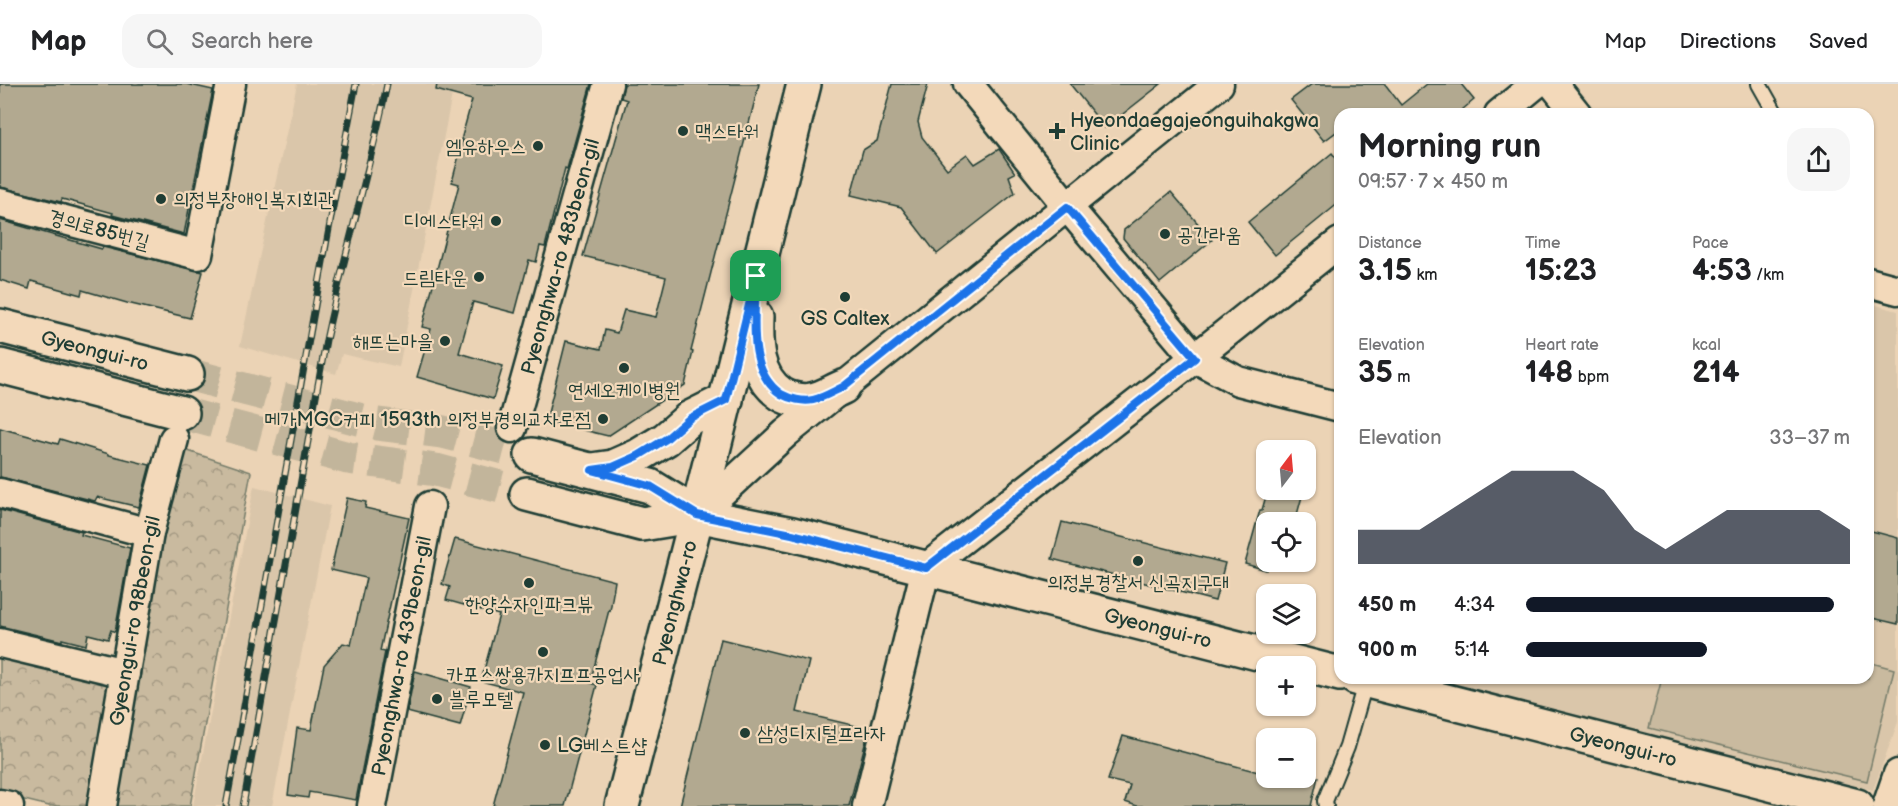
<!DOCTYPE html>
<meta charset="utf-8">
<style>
body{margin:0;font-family:"Balsamiq Sans","Poor Story",sans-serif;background:#f6f6f6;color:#202124;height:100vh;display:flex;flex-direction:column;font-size:22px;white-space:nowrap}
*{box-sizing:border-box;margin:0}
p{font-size:20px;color:#757577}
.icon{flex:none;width:33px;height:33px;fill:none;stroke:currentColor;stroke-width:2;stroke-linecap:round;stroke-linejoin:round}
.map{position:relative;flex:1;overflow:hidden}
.drawer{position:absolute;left:1334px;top:24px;width:540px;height:576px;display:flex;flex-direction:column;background:#fff;border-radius:18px;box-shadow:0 2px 4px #0004}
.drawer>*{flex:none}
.needle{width:39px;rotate:16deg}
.buttons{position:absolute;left:1256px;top:356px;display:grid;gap:12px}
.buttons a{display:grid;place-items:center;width:60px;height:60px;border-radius:12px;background:#fff;box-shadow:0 2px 4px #0004;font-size:30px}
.pin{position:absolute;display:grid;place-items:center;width:51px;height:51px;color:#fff;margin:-26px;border-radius:12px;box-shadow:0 3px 9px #0006}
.round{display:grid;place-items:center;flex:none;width:63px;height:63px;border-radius:18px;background:#f6f6f6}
.summary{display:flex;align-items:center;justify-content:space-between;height:102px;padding:0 24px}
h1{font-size:33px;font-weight:700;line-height:45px}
.metrics{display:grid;grid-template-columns:repeat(3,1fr);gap:9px;height:102px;padding:6px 24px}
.metrics div{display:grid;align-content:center}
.metrics b{font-size:30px;font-weight:700}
.metrics small{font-size:16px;font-weight:400}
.metrics p{font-size:16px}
.chart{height:168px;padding:12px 24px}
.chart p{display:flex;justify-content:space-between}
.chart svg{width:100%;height:108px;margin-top:6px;fill:#111827;opacity:.7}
ul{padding:0 24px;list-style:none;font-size:20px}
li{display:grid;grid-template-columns:96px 72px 1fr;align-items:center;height:45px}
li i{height:15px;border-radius:8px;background:#111827}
header{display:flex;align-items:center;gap:36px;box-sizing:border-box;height:84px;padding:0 30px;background:#fff;border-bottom:2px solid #e0e0e0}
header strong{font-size:28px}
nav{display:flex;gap:33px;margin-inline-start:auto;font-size:21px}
.search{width:420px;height:54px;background:#f6f6f6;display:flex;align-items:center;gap:15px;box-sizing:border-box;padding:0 21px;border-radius:18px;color:#757577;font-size:22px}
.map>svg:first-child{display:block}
.built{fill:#dac6aa}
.park{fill:url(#park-crowns);stroke:#747c6a;stroke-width:1.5}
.pitch{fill:#c9ba9f;stroke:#747c6a;stroke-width:1.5}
.building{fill:#b2a990;stroke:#1f3d34;stroke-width:1.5}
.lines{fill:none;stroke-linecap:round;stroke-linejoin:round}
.tertiary-tunnel{stroke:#c2b59b;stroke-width:33;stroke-dasharray:33 16;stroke-linecap:butt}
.service-casing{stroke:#1f3d34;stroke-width:18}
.minor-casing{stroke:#1f3d34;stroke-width:33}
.tertiary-casing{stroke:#1f3d34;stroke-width:38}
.secondary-casing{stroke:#1f3d34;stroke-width:38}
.service{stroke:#f3d9ba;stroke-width:14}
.minor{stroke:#f3d9ba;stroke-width:28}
.tertiary{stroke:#f3d9ba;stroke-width:33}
.secondary{stroke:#f3d9ba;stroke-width:33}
.rail-casing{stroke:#1f3d34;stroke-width:7}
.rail{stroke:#f3d9ba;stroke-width:4.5;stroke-dasharray:14;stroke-linecap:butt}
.route-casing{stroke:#fff;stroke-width:12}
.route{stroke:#1a73e8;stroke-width:8}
.poi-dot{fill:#1f3d34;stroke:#f3d9ba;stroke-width:2}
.labels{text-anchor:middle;stroke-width:4.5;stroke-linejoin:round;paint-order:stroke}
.poi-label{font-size:20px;fill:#1f3d34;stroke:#f3d9ba;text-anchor:start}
.street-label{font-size:20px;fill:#1f3d34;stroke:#f3d9ba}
</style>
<header>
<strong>Map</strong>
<div class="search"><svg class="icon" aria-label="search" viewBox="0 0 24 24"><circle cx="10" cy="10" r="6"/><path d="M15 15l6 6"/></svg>Search here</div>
<nav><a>Map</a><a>Directions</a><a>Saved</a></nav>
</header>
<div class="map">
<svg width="1898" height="722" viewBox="0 0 1898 722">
<defs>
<pattern id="park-crowns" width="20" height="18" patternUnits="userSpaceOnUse" patternTransform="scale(1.5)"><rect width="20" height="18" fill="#c9ba9f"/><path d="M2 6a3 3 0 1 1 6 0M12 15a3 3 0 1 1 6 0" fill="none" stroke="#a39882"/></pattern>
</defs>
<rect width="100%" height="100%" fill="#ebd3b5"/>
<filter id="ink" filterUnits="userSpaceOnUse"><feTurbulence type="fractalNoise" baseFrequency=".0167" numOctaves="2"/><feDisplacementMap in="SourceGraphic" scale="12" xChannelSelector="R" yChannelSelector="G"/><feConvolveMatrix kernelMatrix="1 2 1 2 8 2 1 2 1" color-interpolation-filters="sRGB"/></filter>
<g filter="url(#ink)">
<g class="built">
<path d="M297,0H454L399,283L342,270L336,290L240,262Z"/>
<path d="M1868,219L1898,227V638L1873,706L1416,596L1417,594H1868Z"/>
<path d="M254,402L330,422L272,722H193Z"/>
</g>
<g class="park">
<path d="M176,363L251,388L190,722H112Z"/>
<path d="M0,566L114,593L94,722H49L0,710Z"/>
</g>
<path class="pitch" d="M1868,578L1894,585L1867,697L1649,644L1662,594H1868Z"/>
<g class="building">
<path d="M0,0H186L213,6L184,150L112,131L113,129L62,115L61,118L0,103Z"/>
<path d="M437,0H591L567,85L565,84L545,163L540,162L536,178L529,176L515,229L473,218L459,269L503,282L493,315L417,293L431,245L422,243L459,100L452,98L463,56H461L472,16L436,6Z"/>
<path d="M624,0H759L691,267L693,268L685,301L608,352L546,337L566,257L601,265L605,246L617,249L624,226L656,233L666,193L583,172L627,16L621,14Z"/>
<path d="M892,0H928L918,38L922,53L947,85L967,70L975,80L999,65L1015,89L1009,92L1015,109L937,170L901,123L851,111L863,66L877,57Z"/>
<path d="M1070,0H1161L1105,44Z"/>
<path d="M1312,0H1385L1401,21L1427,0H1461L1474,16L1457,30H1340V45L1324,57L1291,16Z"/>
<path d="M1332,69L1340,79V118L1275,171L1248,138Z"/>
<path d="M1171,108L1212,156L1160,199L1123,154L1124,146Z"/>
<path d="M0,136L102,165L103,163L203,188L190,234L127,219L82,206L81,211L31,197L29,205L0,196Z"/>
<path d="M0,344L58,360L60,355L109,370V371L150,381L139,423L97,413L95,417L91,416L0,393Z"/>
<path d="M1268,405H1304L1295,438H1266V486L1245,480L1260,426H1262Z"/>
<path d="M347,414L366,418L365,424L409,434L380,567L385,568L356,716L309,708L308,714L288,711L297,644L311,646L324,581L343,559L351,561L366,494L331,486Z"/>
<path d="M0,426L82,448L81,451L130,464L115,548L111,546L108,555L88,550L86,561L62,555V557L0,542Z"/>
<path d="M1062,438L1225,479L1215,517L1052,475Z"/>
<path d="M1868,446L1898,454V540L1868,533Z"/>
<path d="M455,455L615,497L610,527L609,526L590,599L597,601L565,722H493L523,608L481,597L499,531L446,516L450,503L442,500Z"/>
<path d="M721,555L809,577L797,628L869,645L849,722H680Z"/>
<path d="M415,587L471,603L460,642L407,628Z"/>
<path d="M1123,652L1266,690V693H1318L1311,722H1137L1125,718L1130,701L1108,696Z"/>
</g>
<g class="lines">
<g class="tertiary-tunnel">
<path d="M187,290L377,340L443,348L532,371"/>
<path d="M182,329L348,374L436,386L527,410"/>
</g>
<defs>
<g id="service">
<path d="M1759,0L1776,30"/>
<path d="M1326,722L1325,717L1347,663L1366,596"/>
</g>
<g id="minor">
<path d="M968,0L1067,122L1195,274L1238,297L1340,323"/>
<path d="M1553,0L1577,30"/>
<path d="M1499,30L1536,0"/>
<path d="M0,119L198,171L231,0"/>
<path d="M1868,198L1898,206"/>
<path id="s1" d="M512,344L608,0"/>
<path d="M0,409L149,449"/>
<path d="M697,431L786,349L1219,0"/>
<path d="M0,559L125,589"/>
<path d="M0,720L9,722"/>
<path id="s2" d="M102,722L149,449L174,355"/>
<path id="s3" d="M372,722L430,422"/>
<path d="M867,722L926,484L1195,274L1340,158"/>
<path d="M1887,722L1898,690"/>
</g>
<g id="tertiary">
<path id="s4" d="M0,242L187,290"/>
<path d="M0,282L182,329"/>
<path id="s5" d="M532,371L650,402L697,431L792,450L1340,590"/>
<path d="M527,410L642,440L697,431"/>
<path id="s6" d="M1356,594L1857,722"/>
</g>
<g id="secondary">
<path d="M756,233C755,260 755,292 781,310C789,315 802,318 812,316C823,314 833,307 843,303"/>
<path d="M592,386L613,383L638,372L666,355L690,334L726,316"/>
<path id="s7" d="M622,722L697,431L804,0"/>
</g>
</defs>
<use href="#service" class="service-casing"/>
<use href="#minor" class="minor-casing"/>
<use href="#tertiary" class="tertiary-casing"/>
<use href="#secondary" class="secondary-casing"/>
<use href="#service" class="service"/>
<use href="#minor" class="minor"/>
<use href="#tertiary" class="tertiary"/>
<use href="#secondary" class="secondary"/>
<defs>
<g id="rail">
<path d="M226,722C270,481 310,240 356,0"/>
<path d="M243,722L326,256C344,170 370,86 387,0"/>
</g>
</defs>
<use href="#rail" class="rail-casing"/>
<use href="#rail" class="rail"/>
</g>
</g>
<g class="lines" filter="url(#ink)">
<defs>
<path id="route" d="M1067,123L1195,274L926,484L792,450L697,431L650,402L592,386L613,383L638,372L666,355L690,334L726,316L756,192C756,229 745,286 781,310C790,315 803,318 813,316C823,314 834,307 843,303Z"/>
</defs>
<use href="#route" class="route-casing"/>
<use href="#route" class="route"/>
</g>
<g class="poi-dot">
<circle cx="683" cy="47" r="6"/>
<path d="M1054 38h6v6h6v6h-6v6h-6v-6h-6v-6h6z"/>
<circle cx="538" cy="62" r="6"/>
<circle cx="161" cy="115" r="6"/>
<circle cx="496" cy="137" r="6"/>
<circle cx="1165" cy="150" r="6"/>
<circle cx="479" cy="193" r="6"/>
<circle cx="845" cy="213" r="6"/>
<circle cx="445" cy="257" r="6"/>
<circle cx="624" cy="284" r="6"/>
<circle cx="603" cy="335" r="6"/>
<circle cx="1138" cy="477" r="6"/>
<circle cx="529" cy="499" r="6"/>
<circle cx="543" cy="568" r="6"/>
<circle cx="437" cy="615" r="6"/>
<circle cx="745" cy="649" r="6"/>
<circle cx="545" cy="661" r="6"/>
</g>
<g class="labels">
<g class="poi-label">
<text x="1070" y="43">Hyeondaegajeonguihakgwa<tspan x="1070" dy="23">Clinic</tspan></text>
<text x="695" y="54">맥스타워</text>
<text x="526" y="69" text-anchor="end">엠유하우스</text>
<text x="173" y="122">의정부장애인복지회관</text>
<text x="484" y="144" text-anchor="end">디에스타워</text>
<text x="1177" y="157">공간라움</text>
<text x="467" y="200" text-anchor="end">드림타운</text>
<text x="845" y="241" text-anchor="middle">GS Caltex</text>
<text x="433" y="264" text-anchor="end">해뜨는마을</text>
<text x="624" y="313" text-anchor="middle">연세오케이병원</text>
<text x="591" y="342" text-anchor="end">메가MGC커피 1593th 의정부경의교차로점</text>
<text x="1138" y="505" text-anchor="middle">의정부경찰서 신곡지구대</text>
<text x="529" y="527" text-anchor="middle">한양수자인파크뷰</text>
<text x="543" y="597" text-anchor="middle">카포스쌍용카지프프공업사</text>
<text x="449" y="622">블루모텔</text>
<text x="757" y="656">삼성디지털프라자</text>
<text x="557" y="668">LG베스트샵</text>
</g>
<g class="street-label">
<text transform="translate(99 145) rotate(15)" y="7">경의로85번길</text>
<text dy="7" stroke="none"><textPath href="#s1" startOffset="178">Pyeonghwa-ro 483beon-gil</textPath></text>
<text dy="7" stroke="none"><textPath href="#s4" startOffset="98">Gyeongui-ro</textPath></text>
<text dy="7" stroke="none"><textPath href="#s7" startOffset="210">Pyeonghwa-ro</textPath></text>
<text dy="7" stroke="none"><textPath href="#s2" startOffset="188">Gyeongui-ro 98beon-gil</textPath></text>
<text dy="7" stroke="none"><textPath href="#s5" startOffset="652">Gyeongui-ro</textPath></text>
<text dy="7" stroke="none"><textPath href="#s3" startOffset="153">Pyeonghwa-ro 439beon-gil</textPath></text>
<text dy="7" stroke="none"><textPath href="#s6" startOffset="276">Gyeongui-ro</textPath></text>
</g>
</g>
</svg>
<div class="buttons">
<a><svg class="needle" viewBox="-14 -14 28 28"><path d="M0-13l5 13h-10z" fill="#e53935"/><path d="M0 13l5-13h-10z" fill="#757577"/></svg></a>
<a><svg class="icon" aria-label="locate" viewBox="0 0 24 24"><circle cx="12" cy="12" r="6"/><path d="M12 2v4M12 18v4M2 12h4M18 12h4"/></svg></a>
<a><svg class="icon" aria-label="layers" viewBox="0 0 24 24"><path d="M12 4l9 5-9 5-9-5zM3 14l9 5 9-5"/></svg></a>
<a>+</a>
<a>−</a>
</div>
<div class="pin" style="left:756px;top:192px;background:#1e9e55"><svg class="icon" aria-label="arrive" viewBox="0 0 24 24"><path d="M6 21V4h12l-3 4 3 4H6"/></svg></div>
<section class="drawer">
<div class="summary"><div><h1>Morning run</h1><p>09:57 · 7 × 450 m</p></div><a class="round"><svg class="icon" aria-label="share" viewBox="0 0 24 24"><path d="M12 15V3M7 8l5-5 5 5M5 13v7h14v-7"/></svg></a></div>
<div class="metrics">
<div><p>Distance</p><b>3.15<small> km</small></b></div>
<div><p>Time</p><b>15:23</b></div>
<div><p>Pace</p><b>4:53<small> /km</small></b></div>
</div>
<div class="metrics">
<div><p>Elevation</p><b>35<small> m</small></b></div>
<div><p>Heart rate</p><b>148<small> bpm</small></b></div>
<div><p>kcal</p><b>214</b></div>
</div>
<div class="chart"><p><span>Elevation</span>33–37 m</p>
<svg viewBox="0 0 160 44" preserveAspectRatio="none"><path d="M0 44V30L10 30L20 30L30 22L40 14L50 6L60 6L70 6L80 14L90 30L100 38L110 30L120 22L130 22L140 22L150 22L160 30V44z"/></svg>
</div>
<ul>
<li><b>450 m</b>4:34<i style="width:95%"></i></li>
<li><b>900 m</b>5:14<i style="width:56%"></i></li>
</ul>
</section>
</div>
